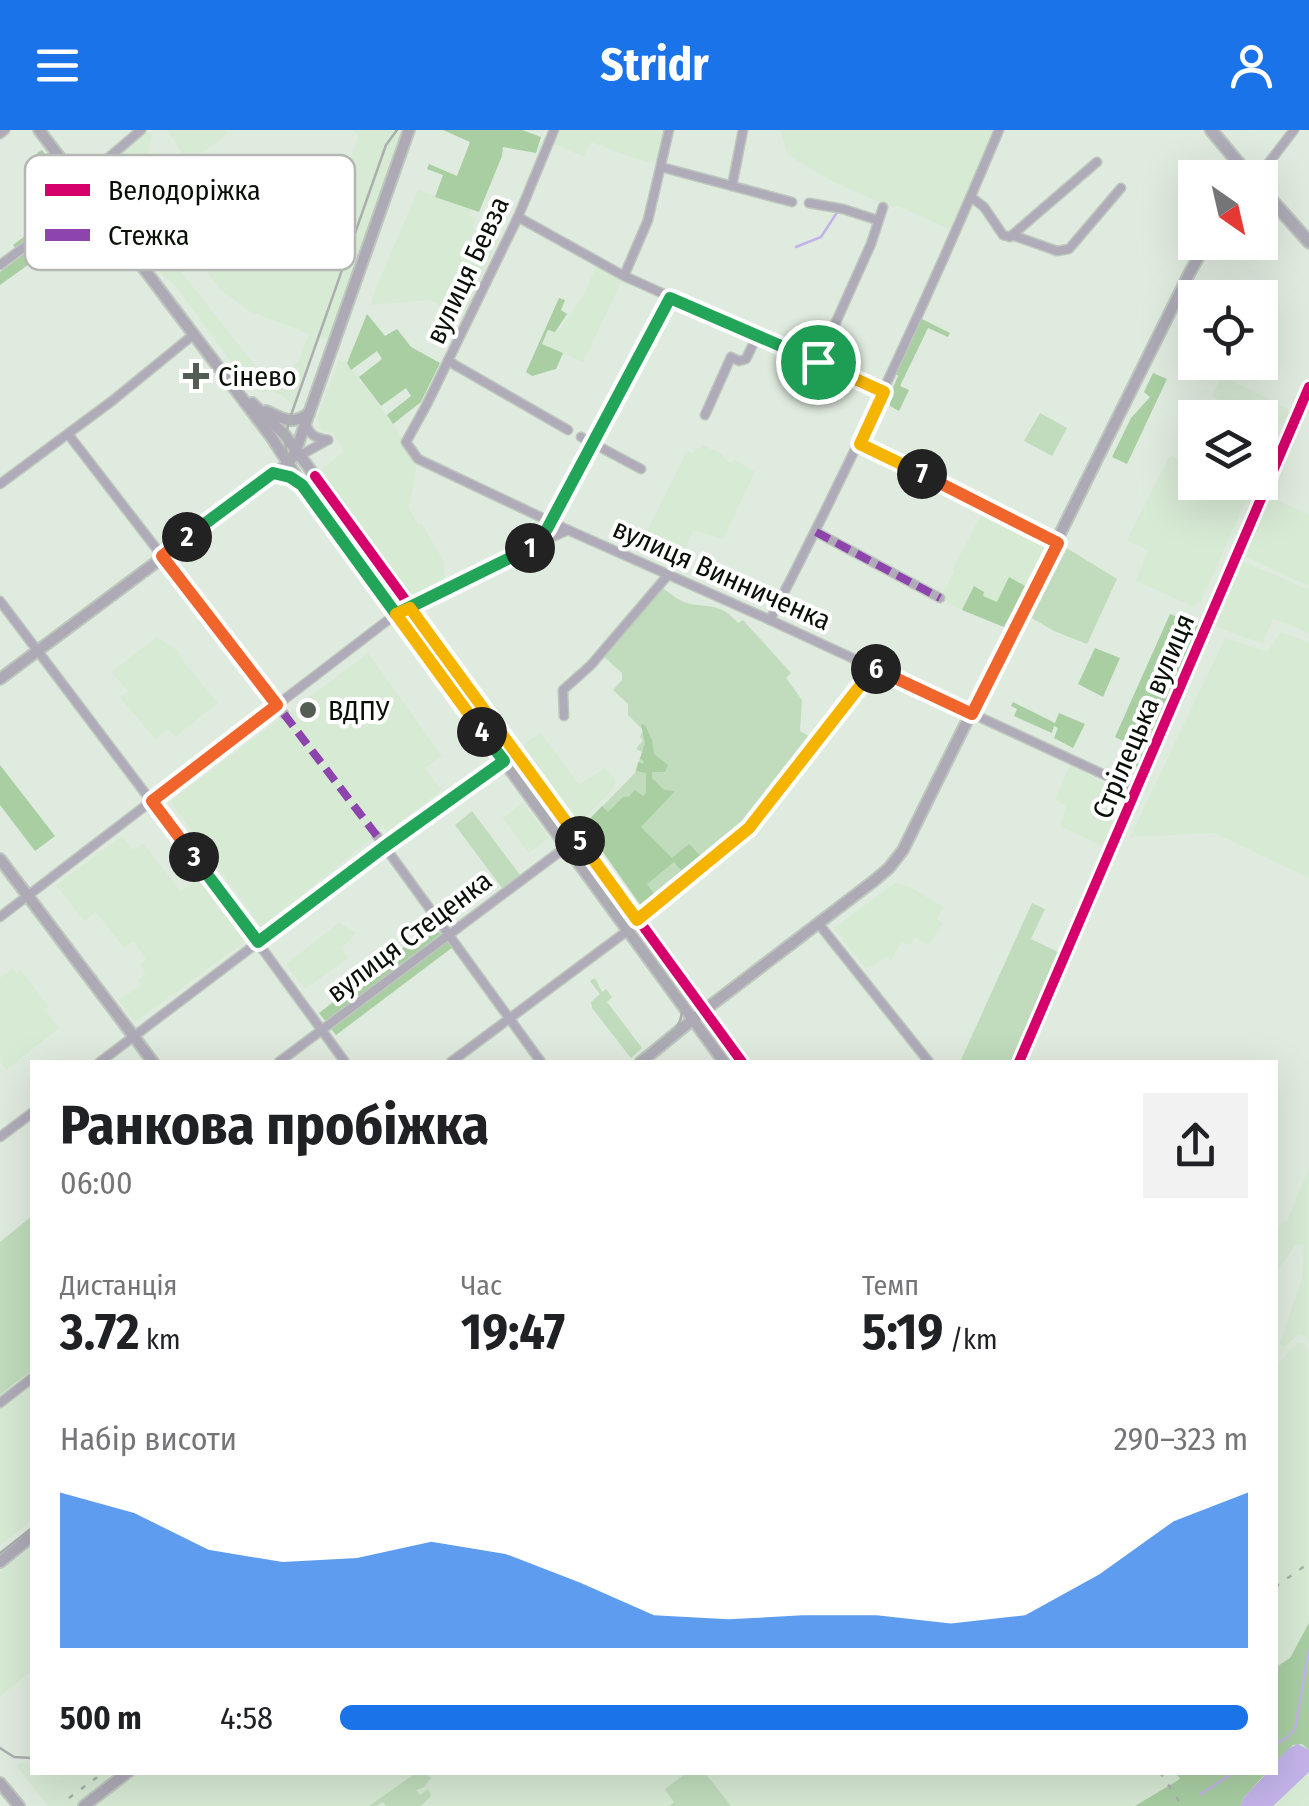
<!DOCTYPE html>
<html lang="uk">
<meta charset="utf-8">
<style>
body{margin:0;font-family:"Fira Sans Condensed",sans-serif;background:#f2f2f2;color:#202124;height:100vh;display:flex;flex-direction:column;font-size:38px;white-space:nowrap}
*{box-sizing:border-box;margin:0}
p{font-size:32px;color:#757577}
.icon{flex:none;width:55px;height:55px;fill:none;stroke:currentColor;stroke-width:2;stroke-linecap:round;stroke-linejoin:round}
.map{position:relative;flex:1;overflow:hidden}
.side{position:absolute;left:30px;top:930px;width:1248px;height:715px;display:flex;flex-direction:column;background:#fff;border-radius:0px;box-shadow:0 10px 40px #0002}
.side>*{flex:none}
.needle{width:65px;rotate:146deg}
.controls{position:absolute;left:1178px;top:30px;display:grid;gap:20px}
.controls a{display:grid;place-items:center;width:100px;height:100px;border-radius:0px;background:#fff;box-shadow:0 10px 40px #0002;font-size:50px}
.pin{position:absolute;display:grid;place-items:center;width:85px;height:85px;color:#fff;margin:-42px;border:5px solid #fff;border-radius:50%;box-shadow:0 2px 10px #0007}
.km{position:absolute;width:50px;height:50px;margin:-25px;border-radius:50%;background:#222;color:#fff;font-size:28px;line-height:50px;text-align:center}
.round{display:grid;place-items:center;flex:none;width:105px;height:105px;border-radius:0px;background:#f2f2f2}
.overview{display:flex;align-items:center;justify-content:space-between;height:170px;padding:0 30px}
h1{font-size:55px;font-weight:700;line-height:75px}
.stats{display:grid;grid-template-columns:repeat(3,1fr);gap:15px;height:170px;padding:10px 30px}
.stats div{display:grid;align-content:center}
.stats b{font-size:50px;font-weight:700}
.stats small{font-size:28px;font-weight:400}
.stats p{font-size:28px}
.chart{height:280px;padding:20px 30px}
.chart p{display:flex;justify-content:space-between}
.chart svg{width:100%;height:180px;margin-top:10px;fill:#1a73e8;opacity:.7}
ul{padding:0 30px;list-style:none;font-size:32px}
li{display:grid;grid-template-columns:160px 120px 1fr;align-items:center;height:75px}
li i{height:25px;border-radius:12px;background:#1a73e8}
header{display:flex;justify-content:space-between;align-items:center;height:130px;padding:0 30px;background:#1a73e8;color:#fff;font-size:45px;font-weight:700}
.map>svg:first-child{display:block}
.built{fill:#d7ead4}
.green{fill:#c0dcbc}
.forest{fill:#a8cea2}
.water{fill:#c3b3e9}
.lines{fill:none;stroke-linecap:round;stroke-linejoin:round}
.stream{stroke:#c3b3e9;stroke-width:2.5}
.street-casing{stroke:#bec7bd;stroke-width:11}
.secondary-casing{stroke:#bec7bd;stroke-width:14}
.primary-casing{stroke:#bec7bd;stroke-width:15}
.street{stroke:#afabb9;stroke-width:8}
.secondary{stroke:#adaab6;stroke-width:10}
.primary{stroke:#adacb7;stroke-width:11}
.tram{stroke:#aaafae;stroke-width:2.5}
.rail{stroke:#aaafae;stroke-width:2.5;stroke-dasharray:5 10;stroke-linecap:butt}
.quiet{stroke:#8e44ad;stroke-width:8;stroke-dasharray:15 8;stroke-linecap:butt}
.cycleway-casing{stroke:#fff;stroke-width:16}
.cycleway{stroke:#d6006c;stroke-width:10}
.split-1-casing{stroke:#fff;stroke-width:20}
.split-2-casing{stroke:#fff;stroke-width:20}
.split-3-casing{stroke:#fff;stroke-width:20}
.split-4-casing{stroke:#fff;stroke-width:20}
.split-5-casing{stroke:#fff;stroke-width:20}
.split-6-casing{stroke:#fff;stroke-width:20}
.split-7-casing{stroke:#fff;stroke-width:20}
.split-8-casing{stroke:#fff;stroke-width:20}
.split-1{stroke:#22a559;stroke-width:12}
.split-2{stroke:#22a559;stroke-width:12}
.split-3{stroke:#f0652b;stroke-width:12}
.split-4{stroke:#22a559;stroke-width:12}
.split-5{stroke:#f5b400;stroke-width:12}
.split-6{stroke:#f5b400;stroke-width:12}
.split-7{stroke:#f0652b;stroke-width:12}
.split-8{stroke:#f5b400;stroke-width:12}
.poi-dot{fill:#545d53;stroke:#fff;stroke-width:4}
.labels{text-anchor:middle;stroke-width:8;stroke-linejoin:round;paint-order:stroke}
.street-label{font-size:28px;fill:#091008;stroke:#fff}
.poi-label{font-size:28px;fill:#091008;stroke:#fff;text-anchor:start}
.key{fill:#fff;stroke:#b5b7b5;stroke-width:2.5}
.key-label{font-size:28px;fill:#091008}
</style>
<header><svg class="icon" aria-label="menu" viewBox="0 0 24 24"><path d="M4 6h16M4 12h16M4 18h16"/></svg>Stridr<svg class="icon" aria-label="person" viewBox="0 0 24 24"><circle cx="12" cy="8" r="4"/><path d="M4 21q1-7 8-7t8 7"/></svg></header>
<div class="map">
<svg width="1309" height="1676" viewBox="0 0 1309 1676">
<rect width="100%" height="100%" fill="#e0ebdf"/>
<g class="built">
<path d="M141,0L152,4L145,40L179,85L153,106L269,253L298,232L309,204L249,181L220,159L197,129L234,99L285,64L298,66L315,73L331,31L348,36L358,6L353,0H410L334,211L317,207L293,275L283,266L270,260L265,263L249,257L175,155L163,146L87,46Z"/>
<path d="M167,0H225L228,4L188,32Z"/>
<path d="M560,0H668L660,34L636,29L591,12L584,27L554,14Z"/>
<path d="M780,0H995L951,100L896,75L894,78L833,52L788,25Z"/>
<path d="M418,60L471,79L469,86L476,89L473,99L499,109L463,188L429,170L371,175L374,162Z"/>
<path d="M597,135L623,148L583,232L542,214L548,201H559L584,164Z"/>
<path d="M339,230L347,233L393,294L417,333L409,378L418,395L422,394L444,432L445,456L416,472L321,340L344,321L332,302H325L321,299L317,288Z"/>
<path d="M1224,240L1233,244L1231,250L1288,279L1289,283L1284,295L1267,288L1264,294L1271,297L1262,316L1273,321L1270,329L1264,330L1260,339V288H1211L1219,270L1212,267Z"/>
<path d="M702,315L722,324L725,330L732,333L734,329L755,342L723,409L693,400L684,422L679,420L673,436L637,421L687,321L693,323L696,318L700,319Z"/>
<path d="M1170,325L1195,335V352L1254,353L1200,473L1197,472L1194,477L1136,451L1148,420L1127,410Z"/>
<path d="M1271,367L1309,385V456L1244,426Z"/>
<path d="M986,376L1049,409L1004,497L964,481L940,468L954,442L952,440Z"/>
<path d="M1242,431L1309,460V503L1273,488L1263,514L1214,496Z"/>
<path d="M1281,502L1309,513V748L1214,703L1130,707L1225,508L1267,522Z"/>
<path d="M157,507L179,522L182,530L218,573L175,607L169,600L162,602L156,610L120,567L128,561L111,542Z"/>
<path d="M368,523L442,626L425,638L442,660L387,702L383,696L373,703L375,706L261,797L170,671Z"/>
<path d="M541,603L579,655L605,638L613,646L615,653L612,660L574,698L517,619Z"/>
<path d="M1070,635L1125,664L1102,716L1060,696L1066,676L1055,670Z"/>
<path d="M523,673L549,708L529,723L502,688Z"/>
<path d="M122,706L133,720L143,713L181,762L199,748L247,810L135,892L118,870L141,856L139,850L146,844L140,834L146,829L134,811L124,818L96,782L84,791L56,755Z"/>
<path d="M895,753L910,757L943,777L937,789L943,793L928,815L915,807L911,815L902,812L891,830L886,826L872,837L870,835L866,838L834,798Z"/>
<path d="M339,793L356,803L342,818L348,828L305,859L286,834Z"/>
<path d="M12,839L16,843L21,840L48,876L45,880L59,898L6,940L0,932V848Z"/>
<path d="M1309,1038V1211L1301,1204L1291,1210L1285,1217L1279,1215L1302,1149L1304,1115L1296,1114L1278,1140L1275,1139V1104L1282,1092L1287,1091Z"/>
<path d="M1297,1213H1305L1309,1222V1676H87L133,1642H1275V1237Z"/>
<path d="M32,1242V1390L0,1415V1266Z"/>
<path d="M32,1417V1541L0,1566V1442Z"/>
<path d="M21,1633L32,1634V1642L119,1643L75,1676H48L16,1636Z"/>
</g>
<g class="green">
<path d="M1040,283L1067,298L1052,326L1024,311Z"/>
<path d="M1065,417L1117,449L1087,514L1054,501L1030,487Z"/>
<path d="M661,457C670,463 681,473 691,474C715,478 721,474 738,493L743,490L791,543L786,548L802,570L800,601L816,610L747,697L644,780L584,695L635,643L642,622L636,619L643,610L640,607L643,600L628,585V574L613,560L622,550V543L602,525Z"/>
<path d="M472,681L523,749L505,762L455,695Z"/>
<path d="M1032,773L1045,779L1031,809L1060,823L1014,932H960Z"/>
<path d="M595,848L602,862L606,859L612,867L607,872L642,918L631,928L592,878L591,872L600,864L590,851Z"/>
<path d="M32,1086V1240L0,1265V1112Z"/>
<path d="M416,1643H426L431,1648L424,1657L416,1660L420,1665L428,1659L431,1666L421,1676H386L383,1672L376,1676H369Z"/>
<path d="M686,1643H705L731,1676H670L674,1672L665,1659Z"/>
</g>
<g class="forest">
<path d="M443,0H522L541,7L536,23L503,17L502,26L479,82L435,67L443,45L427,39L429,34L457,46L470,12Z"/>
<path d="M42,20L45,24L53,22L84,65L69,81L17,120L13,115L60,80L54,72L62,65L53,52L56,49L37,23Z"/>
<path d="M68,96L77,108L75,111L77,115L73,119L64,109L0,155V142L59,98Z"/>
<path d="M559,168L565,170L561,180L567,184L555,202L548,200L542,214L563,223L556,239L532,246L526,242Z"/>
<path d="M367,184L385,206L397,199L411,217L440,233L421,272L393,294L387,285L411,266L406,258L381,276L359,247L382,229L377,221L351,240L347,233Z"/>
<path d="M920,188L950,203L948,207L928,198L900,256L909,260L899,281L890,276L888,269L898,246L895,243Z"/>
<path d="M1153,243L1167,249L1127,334L1112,327L1131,288L1150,267L1144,262Z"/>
<path d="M1009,447L1025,456L1004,497L962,480L974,456L984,462L983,466L997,472Z"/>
<path d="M1170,484L1203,497L1137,645L1117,637L1127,613L1115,607Z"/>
<path d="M1095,518L1120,528L1103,567L1078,554Z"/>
<path d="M1013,572L1055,593L1059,583L1085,594L1073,618L1054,608L1058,598L1054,596L1052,603L1014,586L1017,579L1011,576Z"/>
<path d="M641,594L645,595L652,610L654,624L668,635L665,642H652V648L664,660L675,661L641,697L672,728L689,714L705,731L686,746L674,732L647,754L658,769L644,780L584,695L602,676L608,682L623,667H629L635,660L643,666L646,663V643L636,641L638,632L643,634L644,631L640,629L645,613Z"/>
<path d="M0,635L55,706L35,721L0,675Z"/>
<path d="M431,796L441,804L326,892L319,883Z"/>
<path d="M447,811L453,817L336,905L331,899Z"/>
<path d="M1309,1493V1620L1302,1614L1293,1615L1275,1633V1538L1290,1528Z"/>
<path d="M1176,1643H1266L1244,1667L1240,1676H1135L1180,1649Z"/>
</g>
<path class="water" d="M1298,1614L1309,1620V1642L1273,1676H1240L1244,1667L1267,1643L1275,1642V1633L1289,1618Z"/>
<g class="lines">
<g class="stream">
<path d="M796,117L821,107L838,81"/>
<path d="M1275,1615L1288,1607L1295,1599L1309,1521"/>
<path d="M1200,1665L1234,1642"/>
</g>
<defs>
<g id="street">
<path d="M554,0L518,87L427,274L406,312L418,329L568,400L770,490L1135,659"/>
<path d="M0,4L5,0"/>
<path d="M661,37L792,72"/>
<path d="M1257,48L1294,0"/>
<path d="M79,53L141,0"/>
<path d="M732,56L743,0"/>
<path d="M971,67L984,77L1003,105L1010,107L1097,32"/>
<path d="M809,73L843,79L877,90"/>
<path d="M518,87L624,146L884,263"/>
<path d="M1012,105L1057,121L1069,119L1121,58"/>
<path d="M0,135L91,68"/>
<path d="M624,146L648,90L669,0"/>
<path d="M448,231L568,300"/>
<path d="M818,232L871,114L883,77"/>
<path d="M705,285L731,227L739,231L746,229L757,206"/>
<path d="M306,294C310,306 316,308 328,310"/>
<path d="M68,304L284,584"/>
<path d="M581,307L641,339"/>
<path d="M860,314L1058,413"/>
<path d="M297,327L328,310"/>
<path d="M0,354L112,271L193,205"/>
<path d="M816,402L940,468"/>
<path d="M537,414L568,400"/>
<path d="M0,471L253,806L345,932"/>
<path d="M770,490C853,329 929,167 999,0"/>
<path d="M564,586L563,560L591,535L668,445"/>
<path d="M377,706L541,932"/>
<path d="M0,787L396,484L533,416L547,399L671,168"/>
<path d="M637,790L749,698L873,538"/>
<path d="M818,793L929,932"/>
<path d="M100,932L384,717L504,631"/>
<path d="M279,932L566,717"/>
<path d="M451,932L627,801"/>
<path d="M0,1007L32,983"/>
<path d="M0,1273L32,1248"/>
</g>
<g id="secondary">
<path d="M39,0L272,308L302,355L724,932"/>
<path d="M252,273L285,305L742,932"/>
<path d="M266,281C284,289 292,296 309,283"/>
<path d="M0,549L289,333L296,320L409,0"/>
<path d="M0,729L153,932"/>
<path d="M641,932L702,882L875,750L889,738L903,720L1190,142L1207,112"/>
<path d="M1019,932L1309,257"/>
<path d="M0,1432L32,1406"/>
<path d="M0,1653L19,1676"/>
<path d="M84,1676L128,1642"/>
</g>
<g id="primary">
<path d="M1211,0L1251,48"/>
<path d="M1260,57L1309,112"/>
</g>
</defs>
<use href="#street" class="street-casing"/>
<use href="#secondary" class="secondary-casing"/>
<use href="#primary" class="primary-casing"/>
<use href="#street" class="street"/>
<use href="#secondary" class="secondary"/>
<use href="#primary" class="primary"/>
<g class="tram">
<path d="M397,0L386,15L290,288C281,319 285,328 304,353L681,872C688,902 655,916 634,932"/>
<path d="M680,852L739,932"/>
<path d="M0,1423L32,1398"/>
<path d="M0,1618L14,1627L32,1628"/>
</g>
<g class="rail">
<path d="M1275,1457L1309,1433"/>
<path d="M1160,1642L1182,1676"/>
<path d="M51,1644L53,1642"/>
<path d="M69,1668L104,1642"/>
</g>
<g class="quiet">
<path d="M135,51L144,44L149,50L175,30"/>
<path d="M816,402L940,468"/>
<path d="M284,584L377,706"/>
</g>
<defs>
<g id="cycleway">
<path d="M315,346L742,932"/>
<path d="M1019,932L1309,257"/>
</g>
</defs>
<use href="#cycleway" class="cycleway-casing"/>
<use href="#cycleway" class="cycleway"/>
</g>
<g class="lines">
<defs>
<path id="split-1" d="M530,418L547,399L670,168L818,232"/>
<path id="split-2" d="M187,407L273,343L290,347L302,355L396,484L530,418"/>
<path id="split-3" d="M187,407L162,426L277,575L152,671L194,727"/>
<path id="split-4" d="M194,727L258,812L384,717L504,631L482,602"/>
<path id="split-5" d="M482,602L396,484L410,478L580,711"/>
<path id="split-6" d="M580,711L637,790L749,698L874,538L876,539"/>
<path id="split-7" d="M876,539L972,584L1058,413L922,344"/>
<path id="split-8" d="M818,232L884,262L860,314L922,344"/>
</defs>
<use href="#split-1" class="split-1-casing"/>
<use href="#split-2" class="split-2-casing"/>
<use href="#split-3" class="split-3-casing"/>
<use href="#split-4" class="split-4-casing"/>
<use href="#split-5" class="split-5-casing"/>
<use href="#split-6" class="split-6-casing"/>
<use href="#split-7" class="split-7-casing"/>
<use href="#split-8" class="split-8-casing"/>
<use href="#split-1" class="split-1"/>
<use href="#split-2" class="split-2"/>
<use href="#split-3" class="split-3"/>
<use href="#split-4" class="split-4"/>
<use href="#split-5" class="split-5"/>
<use href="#split-6" class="split-6"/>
<use href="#split-7" class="split-7"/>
<use href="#split-8" class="split-8"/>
</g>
<g class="poi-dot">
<path d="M191 231h10v10h10v10h-10v10h-10v-10h-10v-10h10z"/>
<circle cx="308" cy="580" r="10"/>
</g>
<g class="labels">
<g class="street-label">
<text transform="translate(467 140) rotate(-65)" y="10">вулиця Бевза</text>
<text transform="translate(722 444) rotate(24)" y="10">вулиця Винниченка</text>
<text transform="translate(1143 586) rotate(-67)" y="10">Стрілецька вулиця</text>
<text transform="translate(409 806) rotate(-37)" y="10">вулиця Стеценка</text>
</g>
<g class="poi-label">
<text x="218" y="256">Сінево</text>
<text x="328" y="590">ВДПУ</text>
</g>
</g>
<rect x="25" y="25" width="330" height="115" rx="15" class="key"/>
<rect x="45" y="54" width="45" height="12" fill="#d6006c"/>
<rect x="45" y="99" width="45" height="12" fill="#8e44ad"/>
<g class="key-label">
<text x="108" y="70">Велодоріжка</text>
<text x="108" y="115">Стежка</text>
</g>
</svg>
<div class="controls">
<a><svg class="needle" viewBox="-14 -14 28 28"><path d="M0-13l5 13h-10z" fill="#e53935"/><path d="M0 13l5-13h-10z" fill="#757577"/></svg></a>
<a><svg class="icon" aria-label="locate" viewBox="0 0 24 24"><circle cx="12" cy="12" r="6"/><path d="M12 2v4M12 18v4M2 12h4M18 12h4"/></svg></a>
<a><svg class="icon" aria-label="layers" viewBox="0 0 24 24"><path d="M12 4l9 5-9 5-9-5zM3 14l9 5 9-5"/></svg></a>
</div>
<div class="pin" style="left:818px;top:232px;background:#1e9e55"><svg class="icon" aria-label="arrive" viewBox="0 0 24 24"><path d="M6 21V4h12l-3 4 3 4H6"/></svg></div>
<b class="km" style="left:530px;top:418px">1</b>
<b class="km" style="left:187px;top:407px">2</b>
<b class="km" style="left:194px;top:727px">3</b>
<b class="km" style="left:482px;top:602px">4</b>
<b class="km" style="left:580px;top:711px">5</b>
<b class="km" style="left:876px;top:539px">6</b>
<b class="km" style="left:922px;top:344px">7</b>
<section class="side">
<div class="overview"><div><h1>Ранкова пробіжка</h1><p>06:00</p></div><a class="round"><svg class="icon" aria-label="share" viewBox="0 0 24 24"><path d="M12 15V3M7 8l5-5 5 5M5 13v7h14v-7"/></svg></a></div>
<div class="stats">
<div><p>Дистанція</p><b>3.72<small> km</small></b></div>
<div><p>Час</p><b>19:47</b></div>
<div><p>Темп</p><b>5:19<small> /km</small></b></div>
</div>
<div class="chart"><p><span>Набір висоти</span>290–323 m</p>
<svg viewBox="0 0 160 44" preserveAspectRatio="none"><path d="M0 44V6L10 11L20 20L30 23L40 22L50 18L60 21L70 28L80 36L90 37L100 36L110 36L120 38L130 36L140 26L150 13L160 6V44z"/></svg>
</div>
<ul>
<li><b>500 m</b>4:58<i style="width:100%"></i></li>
</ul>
</section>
</div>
